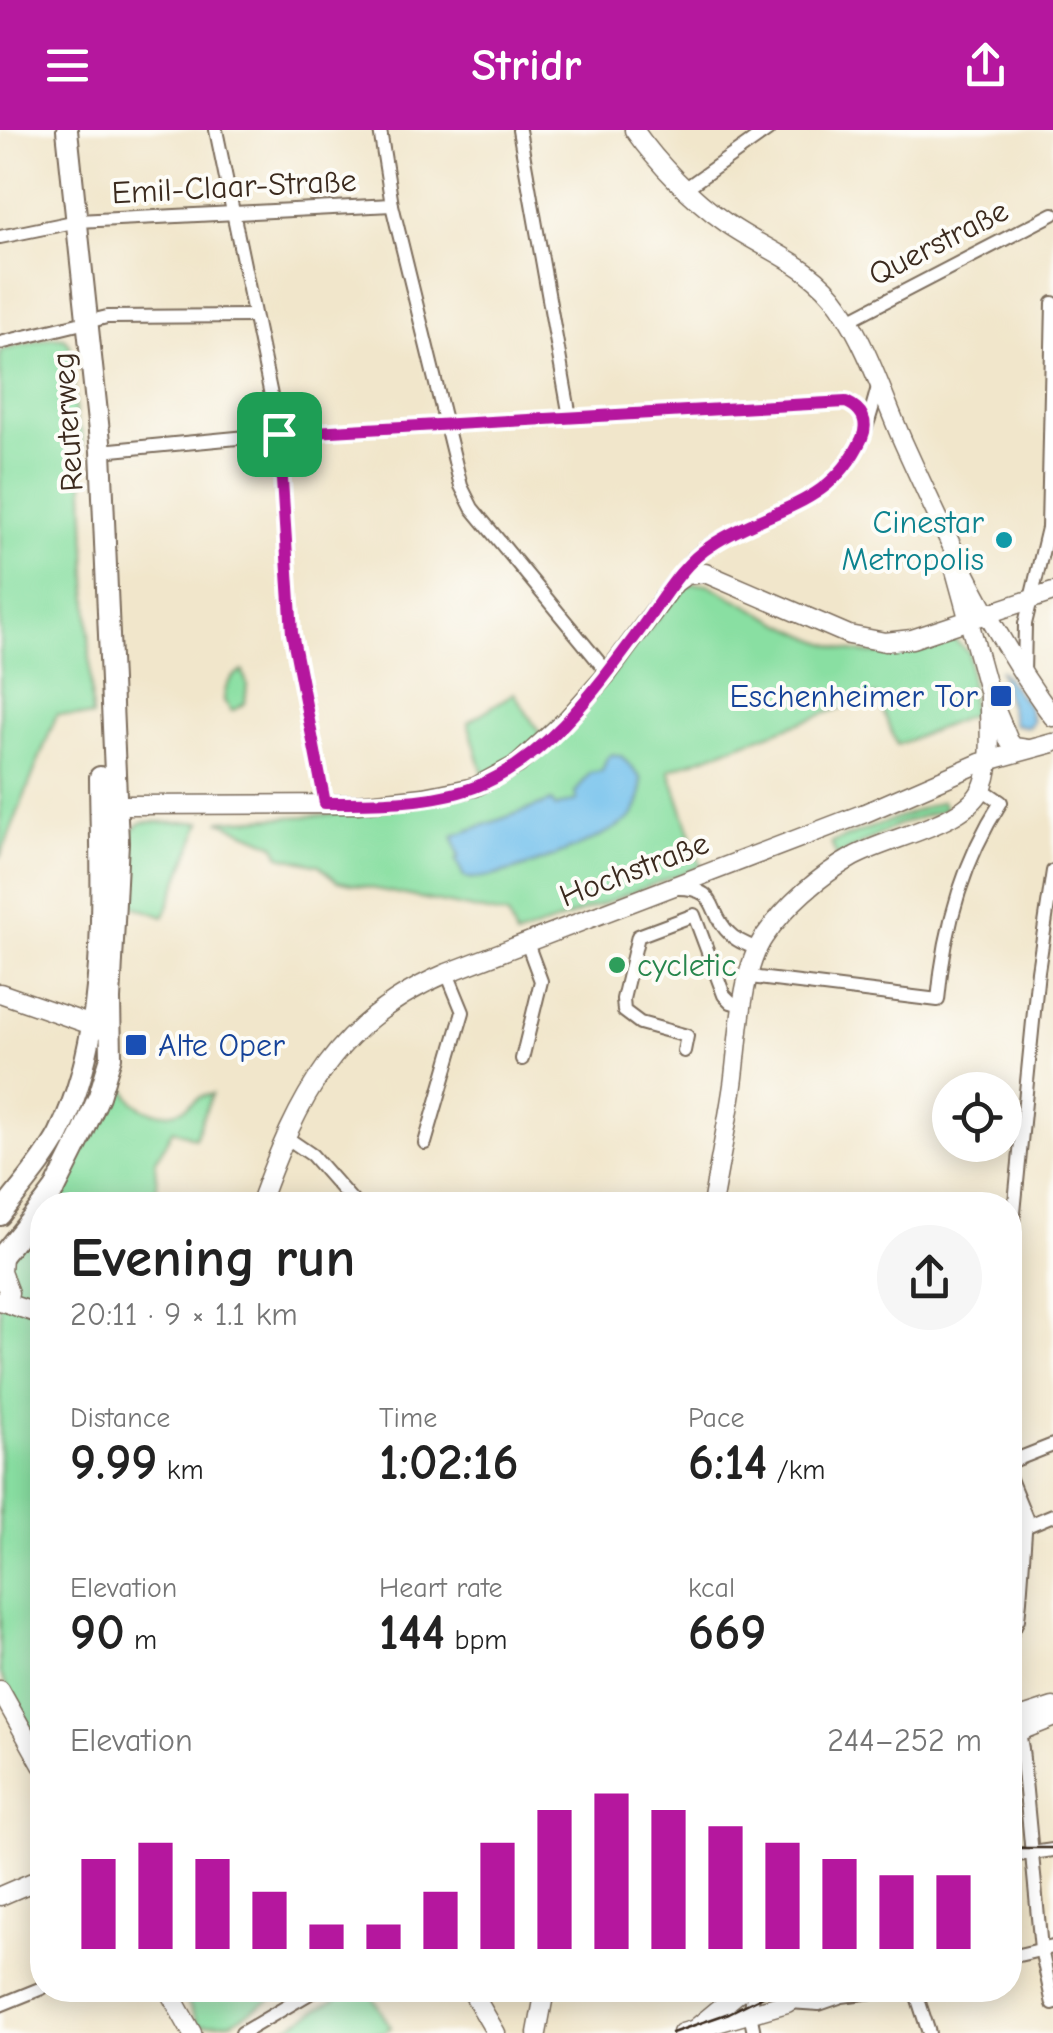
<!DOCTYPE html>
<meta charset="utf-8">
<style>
body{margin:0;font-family:"Comic Neue",sans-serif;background:#f6f6f6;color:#222;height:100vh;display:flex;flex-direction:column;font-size:38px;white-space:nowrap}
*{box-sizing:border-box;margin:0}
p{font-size:32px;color:#767676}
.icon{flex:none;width:55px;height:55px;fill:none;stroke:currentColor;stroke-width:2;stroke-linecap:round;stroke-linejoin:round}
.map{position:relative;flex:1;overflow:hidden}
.sheet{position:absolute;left:30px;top:1062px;width:992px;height:810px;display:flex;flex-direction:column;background:#fff;border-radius:40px;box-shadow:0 5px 25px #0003}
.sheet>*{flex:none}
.buttons{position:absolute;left:932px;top:942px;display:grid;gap:20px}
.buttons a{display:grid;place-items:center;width:90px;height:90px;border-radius:50%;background:#fff;box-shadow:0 5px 25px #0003;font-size:50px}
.pin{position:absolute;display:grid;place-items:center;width:85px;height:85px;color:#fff;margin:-42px;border-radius:20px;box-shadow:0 5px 15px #0006}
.round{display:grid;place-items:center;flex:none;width:105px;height:105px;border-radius:52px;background:#f6f6f6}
.summary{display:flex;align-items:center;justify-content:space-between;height:170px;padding:0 40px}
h1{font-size:55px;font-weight:700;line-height:75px}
.stats{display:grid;grid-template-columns:repeat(3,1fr);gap:15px;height:170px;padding:10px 40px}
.stats div{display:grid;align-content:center}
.stats b{font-size:50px;font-weight:700}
.stats small{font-size:28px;font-weight:400}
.stats p{font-size:28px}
.chart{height:280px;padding:20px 40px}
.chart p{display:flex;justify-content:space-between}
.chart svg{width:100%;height:180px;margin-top:10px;stroke:#b5179e;stroke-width:6}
header{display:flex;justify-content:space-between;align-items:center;height:130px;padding:0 40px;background:#b5179e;color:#fff;font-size:45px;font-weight:700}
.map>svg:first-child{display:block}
.green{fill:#89dfa2;stroke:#628460;stroke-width:2.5}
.water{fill:#71c0ec;stroke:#567585;stroke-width:2.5}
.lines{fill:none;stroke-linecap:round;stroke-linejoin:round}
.street-casing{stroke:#7b6c5b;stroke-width:16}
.secondary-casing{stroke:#7b6c5b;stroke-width:21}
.primary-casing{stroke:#7b6c5b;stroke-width:24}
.street{stroke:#fff;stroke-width:12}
.secondary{stroke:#fff;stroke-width:18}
.primary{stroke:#fff;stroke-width:20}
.tram{stroke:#3b2a1e;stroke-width:2.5}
.route-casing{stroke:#fff;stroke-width:20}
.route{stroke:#b5179e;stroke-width:12}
.culture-dot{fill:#0f9aa8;stroke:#fdfcf7;stroke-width:4}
.transit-dot{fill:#1a4fb4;stroke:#fdfcf7;stroke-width:4}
.leisure-dot{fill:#2e9e5b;stroke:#fdfcf7;stroke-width:4}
.labels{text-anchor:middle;stroke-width:8;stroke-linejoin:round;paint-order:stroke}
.street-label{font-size:32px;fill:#3b2a1e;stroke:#fdfcf7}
.culture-label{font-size:32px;fill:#0d838f;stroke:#fdfcf7;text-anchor:end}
.transit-label{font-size:32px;fill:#164399;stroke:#fdfcf7;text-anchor:end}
.leisure-label{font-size:32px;fill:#27864d;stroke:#fdfcf7;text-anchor:start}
</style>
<header><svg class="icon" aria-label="menu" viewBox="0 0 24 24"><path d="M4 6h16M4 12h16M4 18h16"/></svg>Stridr<svg class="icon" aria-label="share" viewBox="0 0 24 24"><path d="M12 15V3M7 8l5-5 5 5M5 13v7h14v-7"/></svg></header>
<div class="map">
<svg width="1053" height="1903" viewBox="0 0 1053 1903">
<rect width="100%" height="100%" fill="#fdfcf7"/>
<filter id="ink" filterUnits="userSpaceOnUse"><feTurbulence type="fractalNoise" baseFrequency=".01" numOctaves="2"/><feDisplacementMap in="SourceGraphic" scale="20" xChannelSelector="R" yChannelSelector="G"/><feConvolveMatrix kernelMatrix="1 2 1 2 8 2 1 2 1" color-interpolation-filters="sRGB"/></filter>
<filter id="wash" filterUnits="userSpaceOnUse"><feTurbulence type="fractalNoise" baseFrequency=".0048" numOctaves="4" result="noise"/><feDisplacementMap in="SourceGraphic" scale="40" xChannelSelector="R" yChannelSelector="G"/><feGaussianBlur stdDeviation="2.25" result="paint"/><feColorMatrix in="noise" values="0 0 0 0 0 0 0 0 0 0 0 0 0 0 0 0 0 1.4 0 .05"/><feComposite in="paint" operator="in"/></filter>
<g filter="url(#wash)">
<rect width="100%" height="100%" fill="#f1e6cb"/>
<g class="green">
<path d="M53,207L64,208L70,215L76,291L82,303L92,587L57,584L0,728V221Z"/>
<path d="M693,454H707C749,475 819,519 865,523C894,525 921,514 948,505L969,522L972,585L897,615L876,565L669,640L701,736L516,807L508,786L337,751L319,735L280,726L275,715L219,691L326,685L424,673L477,661L610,546L680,461Z"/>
<path d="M243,541L247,555L245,573L232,581L224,571C224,558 230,545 243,541Z"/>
<path d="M514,563L541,605L516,628L484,647L468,592Z"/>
<path d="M942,671L945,679L897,695L837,727L831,713Z"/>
<path d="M142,692H201L164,787L123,772L128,704Z"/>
<path d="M116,928C123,952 126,977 154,982C165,984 175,983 185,978C196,971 198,965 212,964L195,1008L173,999L155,1032L158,1073L162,1075H43Z"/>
<path d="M42,1076V1620L0,1543V1161L13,1114Z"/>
<path d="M181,1860H286L232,1892L200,1895Z"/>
<path d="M350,1860H369L390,1897L384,1903H277Z"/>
</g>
<g class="water">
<path d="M999,539L1028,576L1033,591L1028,597L1014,594Z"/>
<path d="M612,624L621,626L641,648C642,662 641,674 632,686C614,706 488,757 464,747L456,730L459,727L453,706L552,671L555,677L577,670L575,663L590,643L602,641L607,628Z"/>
</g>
</g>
<g filter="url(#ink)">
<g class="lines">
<defs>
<g id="street">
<path d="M216,0L279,304L292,503L325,673"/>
<path d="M380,0L392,75L461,356L472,378L608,543"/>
<path d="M519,0L570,287"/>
<path d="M686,58L768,0"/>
<path d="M0,107L78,91L392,75"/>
<path d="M849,190L1053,84"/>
<path d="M0,213L107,187L254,186"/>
<path d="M101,321L279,304L846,272C861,278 865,285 865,300"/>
<path d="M679,448C700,398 801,387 840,343C862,319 870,287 878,257"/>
<path d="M1024,544L1025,494L1048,398L1053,173"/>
<path d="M678,758C720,758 707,782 729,803C736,811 748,815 758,819"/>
<path d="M750,847L938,870C944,801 963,731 1001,672L982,659"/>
<path d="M684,921L687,906L640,893L624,881L623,869L638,806L694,785L724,865L731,872L744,876"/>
<path d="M522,929L541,851L527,813"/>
<path d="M293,1012L312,1025L356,1075"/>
<path d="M425,1013L463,882L447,843"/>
<path d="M1010,1123L1038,841L1053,741"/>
<path d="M1010,1332L1053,1315"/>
<path d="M1010,1349L1026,1388L1020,1470L1018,1489L1010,1506"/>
<path d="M1010,1403L1053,1385"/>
<path d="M1010,1551L1022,1619L1041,1819L1053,1874"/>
<path d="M1010,1726L1053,1720"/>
<path d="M1010,1827L1053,1817"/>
<path d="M754,1860L750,1884L754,1903"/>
<path d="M915,1860L929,1903"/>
<path d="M789,1872L819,1874L842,1866L888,1860"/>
<path d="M0,1875L42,1858"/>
<path d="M242,1903L315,1860"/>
</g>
<g id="secondary">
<path d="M634,0C658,34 691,68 725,92C764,120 812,134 840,176C868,217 884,269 904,314C947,409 991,503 1053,587"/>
<path d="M953,433L989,564L1009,611L1014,617L1027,619"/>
<path d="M107,685L116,676L126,675L357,674L424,667L475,657L518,634L567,589L608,543L675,453L686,445L705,443L849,505L885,512L912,509L1053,462"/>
<path d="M0,863L103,899"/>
<path d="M259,1075C298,967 336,890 447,843L865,683L980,633L1053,613"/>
<path d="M712,1075C719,1035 727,995 733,955C739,913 740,842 764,807C786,775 819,746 853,727C887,708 961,695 980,662C995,637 988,593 989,564"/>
<path d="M2,1126L1,1142L9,1163"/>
<path d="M0,1171L42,1185"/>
<path d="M0,1560L42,1635"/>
<path d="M1010,1591L1053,1577"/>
<path d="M1010,1605L1053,1588"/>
<path d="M0,1766L42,1748"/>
<path d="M168,1860L192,1903"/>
<path d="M471,1860L496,1903"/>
<path d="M696,1898L742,1860"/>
<path d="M537,1903L545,1860"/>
<path d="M682,1903L787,1873L807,1860"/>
</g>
<g id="primary">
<path d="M43,1075L55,1059L82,1005L99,966L111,927L110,870L118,712L101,321L67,0"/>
<path d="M0,1085C18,1061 45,1031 59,1004C111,899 101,762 100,647"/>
<path d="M0,1128L42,1076"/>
</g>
</defs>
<use href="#street" class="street-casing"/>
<use href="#secondary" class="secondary-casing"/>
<use href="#primary" class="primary-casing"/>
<use href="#street" class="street"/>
<use href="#secondary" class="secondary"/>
<use href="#primary" class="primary"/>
<g class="tram">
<path d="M1010,1718H1053"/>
<path d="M672,1903L729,1883L775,1860"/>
</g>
</g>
</g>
<g class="lines" filter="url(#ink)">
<defs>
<path id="route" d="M846,272C862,279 869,291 862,308C830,379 769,377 712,415C680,435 661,472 639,501C596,559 545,631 475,657C430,674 372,673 325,673L292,503L279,304Z"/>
</defs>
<use href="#route" class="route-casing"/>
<use href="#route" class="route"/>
</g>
<circle class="culture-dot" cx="1004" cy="410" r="10"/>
<g class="transit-dot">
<rect x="989" y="554" width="24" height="24" rx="5"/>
<rect x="124" y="903" width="24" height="24" rx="5"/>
</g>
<circle class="leisure-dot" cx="617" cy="835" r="10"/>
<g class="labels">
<g class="street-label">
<text transform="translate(234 56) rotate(-3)" y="11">Emil-Claar-Straße</text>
<text transform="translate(938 112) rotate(-27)" y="11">Querstraße</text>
<text transform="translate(67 292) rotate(-94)" y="11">Reuterweg</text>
<text transform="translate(634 739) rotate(-21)" y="11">Hochstraße</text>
</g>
<g class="culture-label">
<text x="984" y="403">Cinestar<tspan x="984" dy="37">Metropolis</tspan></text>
</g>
<g class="transit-label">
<text x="978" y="577">Eschenheimer Tor</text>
<text x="158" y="926" text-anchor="start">Alte Oper</text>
</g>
<g class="leisure-label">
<text x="637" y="846">cycletic</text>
</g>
</g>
</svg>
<div class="buttons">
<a><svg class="icon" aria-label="locate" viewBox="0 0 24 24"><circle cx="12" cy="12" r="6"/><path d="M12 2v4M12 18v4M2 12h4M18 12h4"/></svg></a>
</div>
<div class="pin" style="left:279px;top:304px;background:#1e9e55"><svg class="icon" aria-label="arrive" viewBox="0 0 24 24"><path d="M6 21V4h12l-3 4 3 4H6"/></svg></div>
<section class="sheet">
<div class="summary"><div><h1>Evening run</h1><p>20:11 · 9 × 1.1 km</p></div><a class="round"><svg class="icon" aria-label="share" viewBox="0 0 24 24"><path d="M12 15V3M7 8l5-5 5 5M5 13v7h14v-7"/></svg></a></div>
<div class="stats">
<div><p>Distance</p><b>9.99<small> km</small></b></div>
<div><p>Time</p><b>1:02:16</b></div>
<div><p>Pace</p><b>6:14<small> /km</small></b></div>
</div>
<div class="stats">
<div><p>Elevation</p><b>90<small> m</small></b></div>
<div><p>Heart rate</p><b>144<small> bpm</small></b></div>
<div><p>kcal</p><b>669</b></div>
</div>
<div class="chart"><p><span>Elevation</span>244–252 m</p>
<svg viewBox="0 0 160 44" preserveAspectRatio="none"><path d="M5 44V22M15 44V18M25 44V22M35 44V30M45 44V38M55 44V38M65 44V30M75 44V18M85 44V10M95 44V6M105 44V10M115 44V14M125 44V18M135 44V22M145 44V26M155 44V26"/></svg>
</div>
</section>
</div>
